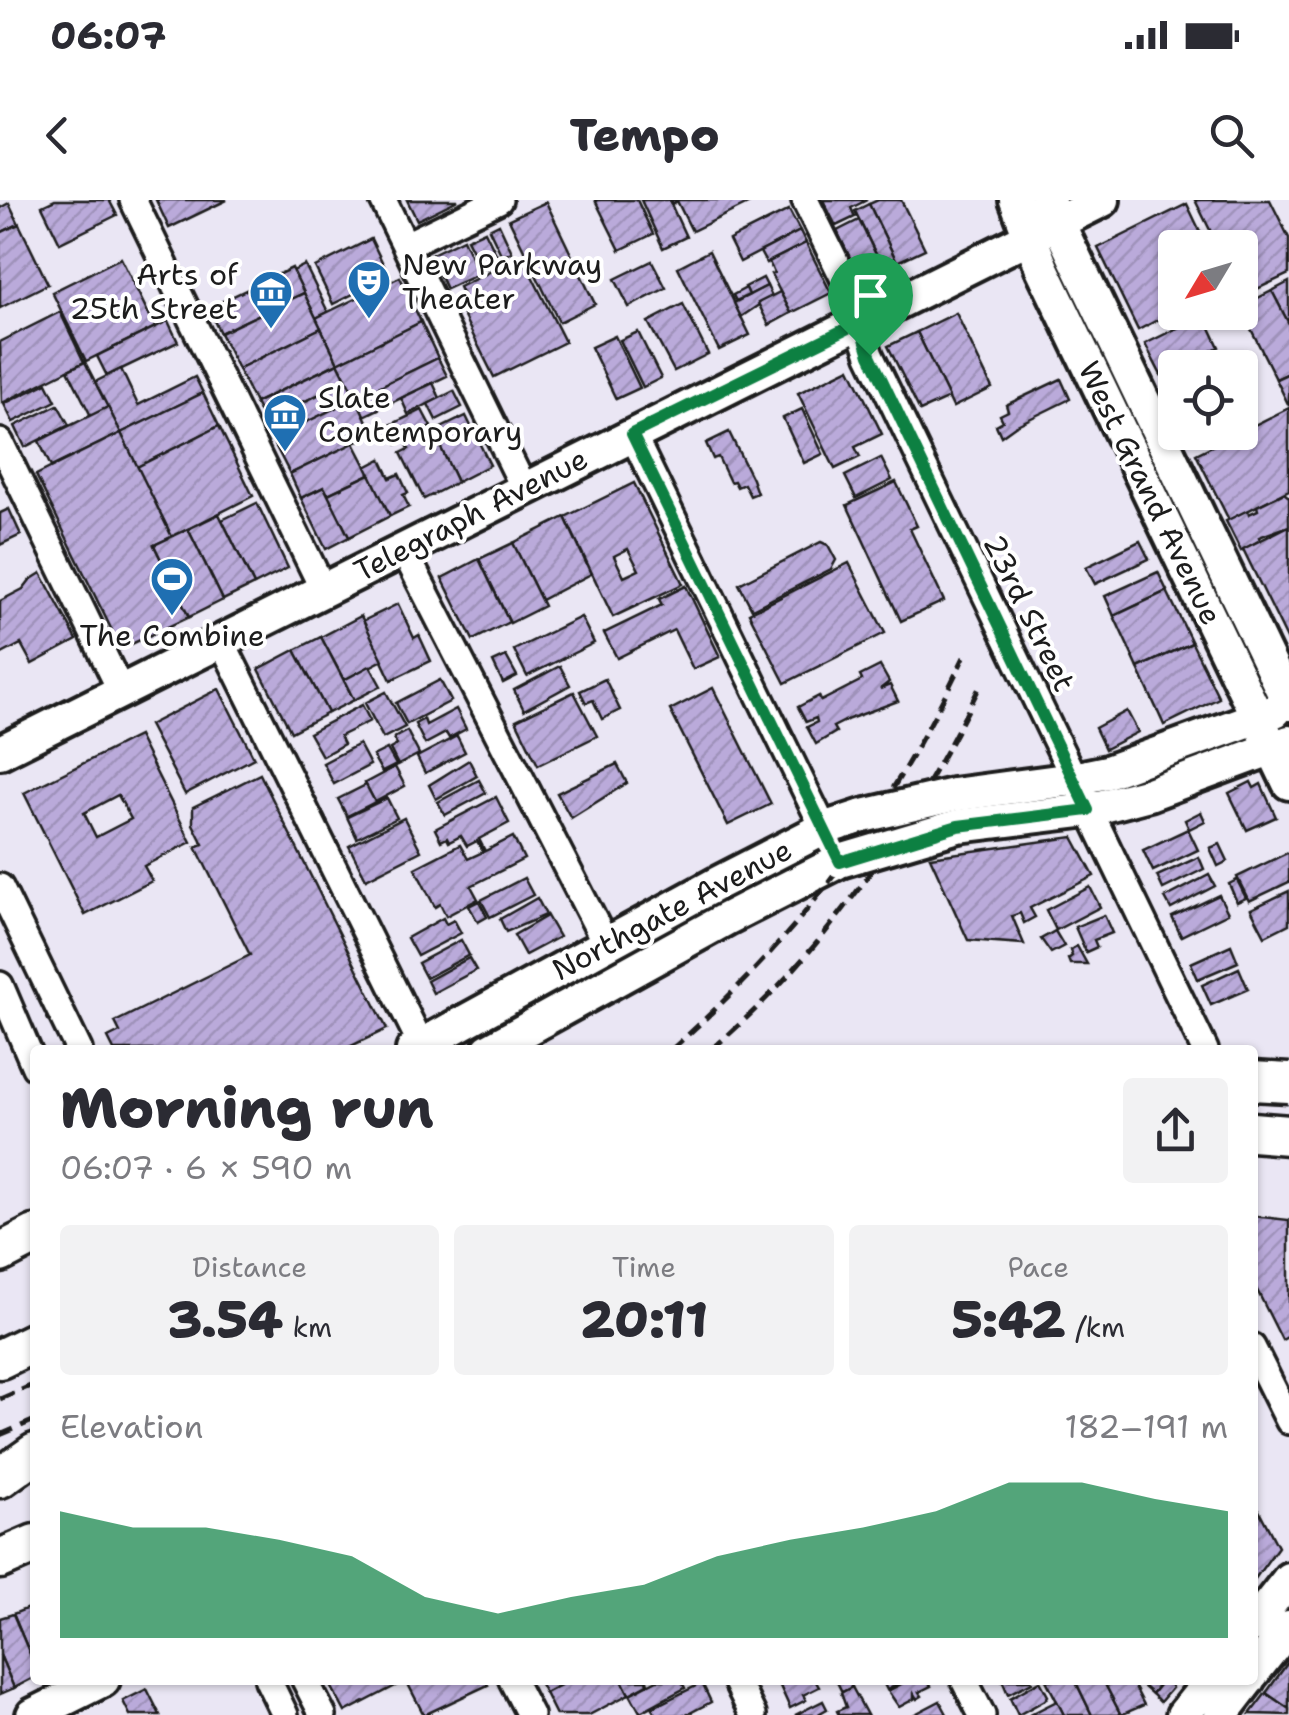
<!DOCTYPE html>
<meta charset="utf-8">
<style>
body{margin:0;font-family:"Shantell Sans",sans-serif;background:#f2f2f3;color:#2b2b33;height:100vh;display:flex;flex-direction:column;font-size:38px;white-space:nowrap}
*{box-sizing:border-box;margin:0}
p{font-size:32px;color:#7c7c81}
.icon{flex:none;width:55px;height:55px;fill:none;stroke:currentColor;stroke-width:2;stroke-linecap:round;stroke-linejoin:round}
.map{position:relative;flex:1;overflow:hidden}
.side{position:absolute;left:30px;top:845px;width:1228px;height:640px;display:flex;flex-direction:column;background:#fff;border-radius:10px;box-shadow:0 2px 8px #0004}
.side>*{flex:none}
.needle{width:65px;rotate:232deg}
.controls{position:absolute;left:1158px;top:30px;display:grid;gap:20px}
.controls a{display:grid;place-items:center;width:100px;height:100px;border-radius:10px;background:#fff;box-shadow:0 2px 8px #0004;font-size:50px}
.pin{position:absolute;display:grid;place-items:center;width:85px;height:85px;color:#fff;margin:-102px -42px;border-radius:50% 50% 50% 0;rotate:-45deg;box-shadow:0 0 10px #0007}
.pin .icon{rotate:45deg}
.round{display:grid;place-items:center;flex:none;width:105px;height:105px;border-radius:10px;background:#f2f2f3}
.overview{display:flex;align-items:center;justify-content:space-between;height:170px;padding:0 30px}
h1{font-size:55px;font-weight:800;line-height:75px}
.stats{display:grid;grid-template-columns:repeat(3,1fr);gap:15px;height:170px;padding:10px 30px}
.stats div{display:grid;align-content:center;border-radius:10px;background:#f2f2f3;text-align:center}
.stats b{font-size:50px;font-weight:800}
.stats small{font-size:28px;font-weight:400}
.stats p{font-size:28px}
.chart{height:280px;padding:20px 30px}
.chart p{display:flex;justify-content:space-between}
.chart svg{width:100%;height:180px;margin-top:10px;fill:#0b8043;opacity:.7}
.status{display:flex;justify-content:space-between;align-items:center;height:70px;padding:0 50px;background:#fff;direction:ltr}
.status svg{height:28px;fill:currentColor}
header{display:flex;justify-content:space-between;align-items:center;height:130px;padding:0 30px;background:#fff;font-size:45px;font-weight:800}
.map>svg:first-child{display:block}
.building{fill:url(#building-hatch);stroke:#1c1c1c;stroke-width:2.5;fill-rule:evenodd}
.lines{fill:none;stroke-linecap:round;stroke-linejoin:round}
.minor-casing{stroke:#1c1c1c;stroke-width:32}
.major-casing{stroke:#1c1c1c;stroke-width:40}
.highway-casing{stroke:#1c1c1c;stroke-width:45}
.minor{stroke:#fff;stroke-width:25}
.major{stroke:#fff;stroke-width:32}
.highway{stroke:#fff;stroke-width:38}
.rail{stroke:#1c1c1c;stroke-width:5;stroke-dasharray:15 8;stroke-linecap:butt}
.major-bridge-casing{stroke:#1c1c1c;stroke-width:40;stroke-linecap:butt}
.highway-bridge-casing{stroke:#1c1c1c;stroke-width:45;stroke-linecap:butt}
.major-bridge{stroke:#fff;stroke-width:32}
.highway-bridge{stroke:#fff;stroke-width:38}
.route-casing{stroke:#fff;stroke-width:20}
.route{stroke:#0b8043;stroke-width:12}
.labels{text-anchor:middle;stroke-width:8;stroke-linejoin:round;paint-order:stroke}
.poi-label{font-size:30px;fill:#1c1c1c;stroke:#fff;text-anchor:start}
.street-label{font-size:30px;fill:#1c1c1c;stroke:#fff}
</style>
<div class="status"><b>06:07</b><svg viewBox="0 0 49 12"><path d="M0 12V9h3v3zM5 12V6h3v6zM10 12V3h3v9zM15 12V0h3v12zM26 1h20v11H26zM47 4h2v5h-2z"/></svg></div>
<header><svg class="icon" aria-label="back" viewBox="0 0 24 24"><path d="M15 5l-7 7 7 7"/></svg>Tempo<svg class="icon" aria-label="search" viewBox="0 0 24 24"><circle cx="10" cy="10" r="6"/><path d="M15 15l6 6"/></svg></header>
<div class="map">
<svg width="1289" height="1515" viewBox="0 0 1289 1515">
<defs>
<pattern id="building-hatch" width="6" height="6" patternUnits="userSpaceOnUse" patternTransform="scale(2.5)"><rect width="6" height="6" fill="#baaada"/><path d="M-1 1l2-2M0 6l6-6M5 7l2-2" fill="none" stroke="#9f92ba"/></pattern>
</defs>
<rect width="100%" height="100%" fill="#eae6f4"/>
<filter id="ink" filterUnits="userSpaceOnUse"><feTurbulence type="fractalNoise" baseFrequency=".01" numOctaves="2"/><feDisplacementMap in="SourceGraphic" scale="20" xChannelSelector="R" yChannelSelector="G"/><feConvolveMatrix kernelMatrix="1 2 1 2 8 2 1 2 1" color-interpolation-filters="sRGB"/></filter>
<g filter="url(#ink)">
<g class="building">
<path d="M55,0H109L117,15L60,43L42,6Z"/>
<path d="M156,0H227L169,28Z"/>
<path d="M407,0H458L417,20Z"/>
<path d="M595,0H637L653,34L620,50Z"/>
<path d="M641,0H669L686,37L663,48Z"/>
<path d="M671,0H756L692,31L677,1L673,4Z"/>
<path d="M823,0H867L851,8L855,17L836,26Z"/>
<path d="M878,0H901L925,49L897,62L869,4Z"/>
<path d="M1195,0H1270L1289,38V74L1240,97V48H1211L1208,43L1215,40Z"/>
<path d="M546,2L595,104L559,122L509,19Z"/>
<path d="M9,3L19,24L0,33V8Z"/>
<path d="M869,4L897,62L883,69L855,11Z"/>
<path d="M1187,4L1208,48H1175V111L1138,130L1098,48Z"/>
<path d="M789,10L800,31L740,62L729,40Z"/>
<path d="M859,20L883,69L860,79L837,31Z"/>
<path d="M19,24L48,84L0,108V33Z"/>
<path d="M499,24L512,52L502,56L489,29Z"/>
<path d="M485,31L500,62L483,70L467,39Z"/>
<path d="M800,31L806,43L766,63L760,52Z"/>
<path d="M371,39L389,76L333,104L315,67Z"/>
<path d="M463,39L479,74L446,89L430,55Z"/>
<path d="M806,43L831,93L791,113L771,74L774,73L769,62Z"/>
<path d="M709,51L750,135L719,150L678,67Z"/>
<path d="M522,56L565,142L494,177L456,101L464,98L459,87Z"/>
<path d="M121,58L155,127L86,161L52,92Z"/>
<path d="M652,61L666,88L629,107L615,79Z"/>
<path d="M305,65L328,112L316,118L293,71Z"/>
<path d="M292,68L304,93L220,133L208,108Z"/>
<path d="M400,77L421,122L338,163L316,118Z"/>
<path d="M763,78L767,86L749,95L745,87Z"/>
<path d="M1289,82V124L1272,91Z"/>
<path d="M767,86L772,96L741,117L734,103Z"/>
<path d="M746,88L749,95L736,101L733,95Z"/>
<path d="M1272,91L1289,124V173L1276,179L1240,107Z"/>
<path d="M780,92L791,113L769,125L758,103Z"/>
<path d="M304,93L321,128L238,169L220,133Z"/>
<path d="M683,104L708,154L674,171L648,122Z"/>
<path d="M60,112L84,162L2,203L0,142Z"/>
<path d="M956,113L992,188L953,207L917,132Z"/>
<path d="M1204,115L1219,147L1161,175L1145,144Z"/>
<path d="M168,121L178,142L107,176L97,156Z"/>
<path d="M421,122L438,158L356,198L338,163Z"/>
<path d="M321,128L338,163L255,203L238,169Z"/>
<path d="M638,132L661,178L643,187L620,140Z"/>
<path d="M917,132L949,198L920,211L888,146Z"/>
<path d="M615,136L640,188L616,199L591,147Z"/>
<path d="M438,158L447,176L364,216L356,198Z"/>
<path d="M85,162L108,207L91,216L68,170Z"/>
<path d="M338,163L347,181L264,221L255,203Z"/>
<path d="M850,168L882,234L855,247L860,257L835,269L798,193Z"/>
<path d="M121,169L138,205L195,177L203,193L121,233L95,182Z"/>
<path d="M1289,173V206L1276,179Z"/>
<path d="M1061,179L1070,199L1015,226L1001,236L996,225L1003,221L1000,215L1008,211L1006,205Z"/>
<path d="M347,181L356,198L272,239L264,221Z"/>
<path d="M47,183L56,201L13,222L4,204Z"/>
<path d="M433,183L440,198L408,214L401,198Z"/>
<path d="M454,191L462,207L436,220L428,204Z"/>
<path d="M203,193L219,226L137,267L121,233Z"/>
<path d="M356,198L373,234L290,274L272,239Z"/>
<path d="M58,205L69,225L25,247L15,226Z"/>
<path d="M108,207L121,233L51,267L39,241Z"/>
<path d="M1289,208V290L1229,320L1196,254Z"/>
<path d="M802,209L823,254L804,263L783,218Z"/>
<path d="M422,210L431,227L397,244L388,226Z"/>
<path d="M466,216L490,265L457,282L433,232Z"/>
<path d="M219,226L253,296L172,337L137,267Z"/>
<path d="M431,227L457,282L424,299L401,253L409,249L405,240Z"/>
<path d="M729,232L752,279L757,293L750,296L744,284L737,287L734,281L730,282L718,257L713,259L706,243Z"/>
<path d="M121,233L172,337L154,345L189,417L121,449L36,275Z"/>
<path d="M354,243L370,274L328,294L324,287L301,298L290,274Z"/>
<path d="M881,258L892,280L856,298L845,276Z"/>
<path d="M381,259L390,278L399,274L408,293L403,295L409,307L390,316L366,267Z"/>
<path d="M370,274L390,316L349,337L328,294Z"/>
<path d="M896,282L917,326L910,329L944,401L901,421L847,305Z"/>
<path d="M634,283L683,384L613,417L565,317ZM628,349L639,370L624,377L614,356Z"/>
<path d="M324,287L349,337L326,349L301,298Z"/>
<path d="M1284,293L1289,297V326L1259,337L1260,340L1241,351L1226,321L1248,310L1249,314L1258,310L1257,306Z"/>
<path d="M257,303L288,368L254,385L222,320Z"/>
<path d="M9,309L21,335L0,345V313Z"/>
<path d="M219,314L254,385L223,400L188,329Z"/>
<path d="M565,317L591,374L541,400L513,343Z"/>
<path d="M1289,326V443L1243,349Z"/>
<path d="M188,329L223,400L189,417L154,345Z"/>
<path d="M1140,341L1149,359L1095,384L1086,367Z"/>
<path d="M821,342L828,345L836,360L831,369L752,409L739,384Z"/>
<path d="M513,343L544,406L510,423L479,359Z"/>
<path d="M479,359L509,422L473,440L442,378Z"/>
<path d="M849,363L885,433L785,483L749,413Z"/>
<path d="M1158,372L1167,391L1114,416L1105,396Z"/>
<path d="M41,373L77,440L32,464L21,444L0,455V401L23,389L30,380Z"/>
<path d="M686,386L720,457L693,469L674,430L617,458L604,433L662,405L659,399Z"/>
<path d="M1167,391L1192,443L1138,468L1114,416Z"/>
<path d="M398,404L414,438L419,435L431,461L391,480L363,421Z"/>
<path d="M361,416L383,460L344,480L321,437Z"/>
<path d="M581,417L594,443L527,476L514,450Z"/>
<path d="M321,437L354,500L328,513L295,450Z"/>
<path d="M1192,443L1219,498L1164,525L1138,468Z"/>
<path d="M295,450L328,513L291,532L259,469Z"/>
<path d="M506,456L517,476L503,483L493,462Z"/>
<path d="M370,466L381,486L354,500L344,480Z"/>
<path d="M560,466L570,485L524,510L514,490Z"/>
<path d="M880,466L889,482L880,489L890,485L898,501L849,519L833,527L836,532L816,544L807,527L817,522L816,518L806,522L798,507L819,496L821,501L862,480L860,476Z"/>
<path d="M605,479L620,510L602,519L593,500L586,503L580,491Z"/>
<path d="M440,480L451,501L407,524L396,503Z"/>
<path d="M713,488L771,604L728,625L670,510Z"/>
<path d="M219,489L254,558L185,594L149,525Z"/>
<path d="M386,492L405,527L383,538L365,503Z"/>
<path d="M574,492L597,536L538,565L516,520Z"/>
<path d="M362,505L370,521L340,536L344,544L322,556L309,533Z"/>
<path d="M456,509L466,529L449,538L446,533L425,544L415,524L424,519L426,525Z"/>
<path d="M1127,511L1138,532L1105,549L1095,528Z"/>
<path d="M407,531L419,554L398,565L390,549L397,545L394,538Z"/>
<path d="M138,536L191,642L144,666L152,681L85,715L24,593ZM118,595L131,619L96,637L84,613Z"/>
<path d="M457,536L465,552L425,573L417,557Z"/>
<path d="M359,544L370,565L334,584L323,563Z"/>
<path d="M387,549L396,565L382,572L373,556Z"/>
<path d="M469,560L477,576L436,599L429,585Z"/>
<path d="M617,564L627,583L571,618L557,593Z"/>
<path d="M395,567L405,586L375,602L365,583Z"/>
<path d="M260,574L387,829L343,850H114L108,838L120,832L115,822L250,755L196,647L203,644L193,624V607Z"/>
<path d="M479,580L486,593L445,615L438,602Z"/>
<path d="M1251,582L1254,588L1261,584L1276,617L1247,630L1229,593Z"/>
<path d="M366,585L375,602L347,616L338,599Z"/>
<path d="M496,597L509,623L479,639L485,651L513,637L524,659L471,686L478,699L446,716L440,704L435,707L415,668L460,645L468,659L483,652L477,641L467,646L461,636L449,642L447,638L441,641L435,629Z"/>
<path d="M387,598L397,618L357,638L347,617Z"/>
<path d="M1201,612L1205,621L1189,629L1185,620Z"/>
<path d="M404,618L421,651L366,679L349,646Z"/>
<path d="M1188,629L1198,650L1153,671L1143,650Z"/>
<path d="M1073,637L1094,676L1030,708L1035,717L1024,723L1020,713L1012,716L1024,744L968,740L930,657Z"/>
<path d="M1220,644L1228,661L1218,666L1210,648Z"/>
<path d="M1289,652V682L1249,701L1237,677Z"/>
<path d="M1199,657L1204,669L1163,689L1157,676Z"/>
<path d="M1209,675L1215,686L1171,709L1165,698Z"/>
<path d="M524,678L533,695L490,717L481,700Z"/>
<path d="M1237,680L1246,698L1237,702L1229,684Z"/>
<path d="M1090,687L1100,707L1056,730L1046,710Z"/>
<path d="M1289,691V724L1265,736L1251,709Z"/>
<path d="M1219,695L1228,713L1181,736L1172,717Z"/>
<path d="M537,698L546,715L506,732L500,719Z"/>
<path d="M479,701L487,717L478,722L469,706Z"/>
<path d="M1104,715L1112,733L1094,740L1097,747L1086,752L1075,727Z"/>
<path d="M547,716L559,737L525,755L514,735Z"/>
<path d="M443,718L446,724L454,720L461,733L417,756L407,738Z"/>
<path d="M1055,731L1064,746L1051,753L1041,739Z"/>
<path d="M461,740L469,755L426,778L418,763Z"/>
<path d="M1231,745L1238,762L1198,779L1191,763Z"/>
<path d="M1077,746L1087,764H1070L1068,759L1072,756L1070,750Z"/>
<path d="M469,758L476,770L433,793L427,781Z"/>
<path d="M1239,768L1248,789L1211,805L1202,785Z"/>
<path d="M1252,1016L1289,1020V1136L1282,1140L1252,1080Z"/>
<path d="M1252,1297L1278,1347L1254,1380L1252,1376Z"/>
<path d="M33,1406L35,1411V1466L13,1414Z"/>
<path d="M13,1414L35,1466V1477L14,1488L0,1455V1418Z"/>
<path d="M0,1455L14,1488L0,1494Z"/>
<path d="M1289,1461V1509L1266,1493Z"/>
<path d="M328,1480H407L345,1512Z"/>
<path d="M411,1480H485L488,1485L424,1515L407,1482Z"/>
<path d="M538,1480H570L545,1493Z"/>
<path d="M571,1480H622L629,1494L589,1515H556L545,1493Z"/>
<path d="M622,1480H647L648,1484L629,1494Z"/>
<path d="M657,1480H681L685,1488L640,1512L630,1494Z"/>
<path d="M793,1480H815L819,1487L803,1495L806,1500L790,1508L780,1486Z"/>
<path d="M836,1480H848L852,1487L842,1492Z"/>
<path d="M882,1480H905L887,1490Z"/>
<path d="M909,1480H927L931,1486L919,1492L922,1496L917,1499L914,1494V1499L899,1507L888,1491Z"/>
<path d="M1002,1480H1031L1032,1482L1008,1494Z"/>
<path d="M1046,1480H1075L1092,1515H1064Z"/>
<path d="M1075,1480H1103L1121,1515H1092Z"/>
<path d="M1103,1480H1131L1144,1505L1121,1515Z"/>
<path d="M1149,1480L1159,1485L1152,1494L1144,1487Z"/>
<path d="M1163,1480H1168L1172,1488L1160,1502L1152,1494Z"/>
<path d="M1040,1481L1048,1496L1045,1500L1018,1515L1010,1498Z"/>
<path d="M702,1483L711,1502L686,1515H656L652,1508Z"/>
<path d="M852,1487L867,1515H839L837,1511L846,1507L841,1493Z"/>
<path d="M147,1489L160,1515H130L123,1501Z"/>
<path d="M1266,1493L1289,1509V1515L1250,1514Z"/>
<path d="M823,1501L827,1509L820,1513L822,1515H795Z"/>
<path d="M940,1501L947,1514L913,1515Z"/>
<path d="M1057,1501L1064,1515H1029Z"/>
</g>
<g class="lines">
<defs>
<g id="minor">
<path d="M133,0L323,389"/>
<path d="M383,0L524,288"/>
<path d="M805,0L846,83L870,155L1205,850"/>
<path d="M406,45L499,0"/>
<path d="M632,234L831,643"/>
<path d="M0,242L121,491"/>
<path d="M403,349L606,744"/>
<path d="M221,440L424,850"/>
<path d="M0,687L79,850"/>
<path d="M0,785L35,867"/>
<path d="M1252,1147L1289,1221"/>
<path d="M268,1480L285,1515"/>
<path d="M305,1480L323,1515"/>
<path d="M512,1480L530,1515"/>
<path d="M736,1480L753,1515"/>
<path d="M964,1480L982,1515"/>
</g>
<g id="major">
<path d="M1016,0L1042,68L1289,583"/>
<path d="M1047,0L1289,504"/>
<path d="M0,552L1103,0"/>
<path d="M953,595L1073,579L1107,572L1275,511"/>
<path d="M958,626L1088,610L1149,594L1289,542"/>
<path d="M413,850L718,683L823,629L863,616"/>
<path d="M489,850L726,719L840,661"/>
<path d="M1252,1426L1289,1379"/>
<path d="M1252,1474L1289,1427"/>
<path d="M33,1515L103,1480"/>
<path d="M1183,1515L1211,1480"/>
<path d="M1221,1515L1248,1480"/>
</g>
<g id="highway">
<path d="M1252,932L1289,935"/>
<path d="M0,1053L35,1035"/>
<path d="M0,1159L35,1142"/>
<path d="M0,1278L35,1253"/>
<path d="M0,1359L35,1344"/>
</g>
</defs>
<use href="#minor" class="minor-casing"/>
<use href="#major" class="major-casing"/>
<use href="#highway" class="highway-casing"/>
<use href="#minor" class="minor"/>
<use href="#major" class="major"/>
<use href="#highway" class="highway"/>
<g class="rail">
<path d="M671,850C805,731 886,618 964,457"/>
<path d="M711,850C827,751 913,622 980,486"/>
<path d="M0,1199L35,1184"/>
<path d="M0,1235L35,1220"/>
</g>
<defs>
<g id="major-bridge">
<path d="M863,616L953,595"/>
<path d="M840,661L958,626"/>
</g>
<path id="highway-bridge" d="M1252,881L1289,883"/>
</defs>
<use href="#major-bridge" class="major-bridge-casing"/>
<use href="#highway-bridge" class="highway-bridge-casing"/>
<use href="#major-bridge" class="major-bridge"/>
<use href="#highway-bridge" class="highway-bridge"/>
</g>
</g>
<g class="lines" filter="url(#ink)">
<defs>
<path id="route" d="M860,122L870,155L1088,610L958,626L840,662L632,234Z"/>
</defs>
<use href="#route" class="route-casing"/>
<use href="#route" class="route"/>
</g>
<defs>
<symbol id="theatre-pin" viewBox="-11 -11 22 30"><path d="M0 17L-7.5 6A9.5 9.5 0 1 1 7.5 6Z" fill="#1f6fb2" stroke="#fff"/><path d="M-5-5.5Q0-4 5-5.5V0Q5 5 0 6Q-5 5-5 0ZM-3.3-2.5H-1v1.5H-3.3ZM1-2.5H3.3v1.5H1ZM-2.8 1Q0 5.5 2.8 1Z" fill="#fff"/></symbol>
<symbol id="museum-pin" viewBox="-11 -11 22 30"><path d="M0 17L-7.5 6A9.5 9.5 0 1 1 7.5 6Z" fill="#1f6fb2" stroke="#fff"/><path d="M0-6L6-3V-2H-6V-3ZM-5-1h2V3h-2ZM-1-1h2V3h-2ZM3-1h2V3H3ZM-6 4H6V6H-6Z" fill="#fff"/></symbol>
<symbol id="stadium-pin" viewBox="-11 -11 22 30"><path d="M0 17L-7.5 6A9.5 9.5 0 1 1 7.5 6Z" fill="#1f6fb2" stroke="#fff"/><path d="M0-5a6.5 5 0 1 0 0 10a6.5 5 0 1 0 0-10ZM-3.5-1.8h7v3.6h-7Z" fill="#fff"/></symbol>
</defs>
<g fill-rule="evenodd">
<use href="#theatre-pin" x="344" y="57" width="50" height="68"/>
<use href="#museum-pin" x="246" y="67" width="50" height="68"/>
<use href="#museum-pin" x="260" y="190" width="50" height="68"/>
<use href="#stadium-pin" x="147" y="354" width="50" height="68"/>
</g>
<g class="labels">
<g class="poi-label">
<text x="402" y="75">New Parkway<tspan x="402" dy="34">Theater</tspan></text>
<text x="238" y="85" text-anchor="end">Arts of<tspan x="238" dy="34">25th Street</tspan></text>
<text x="318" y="208">Slate<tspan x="318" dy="34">Contemporary</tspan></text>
<text x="172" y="446" text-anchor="middle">The Combine</text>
</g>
<g class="street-label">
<text transform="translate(1150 293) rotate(64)" y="10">West Grand Avenue</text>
<text transform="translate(471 315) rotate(-27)" y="10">Telegraph Avenue</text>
<text transform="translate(1029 413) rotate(64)" y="10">23rd Street</text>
<text transform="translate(672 710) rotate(-28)" y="10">Northgate Avenue</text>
</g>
</g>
</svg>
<div class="controls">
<a><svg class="needle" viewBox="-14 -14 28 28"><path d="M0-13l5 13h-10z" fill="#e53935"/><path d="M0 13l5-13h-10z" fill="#7c7c81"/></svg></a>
<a><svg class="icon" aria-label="locate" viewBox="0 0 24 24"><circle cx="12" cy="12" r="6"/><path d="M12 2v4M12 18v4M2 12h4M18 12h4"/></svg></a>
</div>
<div class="pin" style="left:870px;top:155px;background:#1e9e55"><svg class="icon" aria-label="arrive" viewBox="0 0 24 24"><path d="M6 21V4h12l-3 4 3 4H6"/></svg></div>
<section class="side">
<div class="overview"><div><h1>Morning run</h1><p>06:07 · 6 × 590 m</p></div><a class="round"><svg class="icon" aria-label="share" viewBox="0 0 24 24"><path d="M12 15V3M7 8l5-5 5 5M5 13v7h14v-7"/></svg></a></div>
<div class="stats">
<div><p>Distance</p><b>3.54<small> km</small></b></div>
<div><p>Time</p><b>20:11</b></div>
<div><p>Pace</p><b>5:42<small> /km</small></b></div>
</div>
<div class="chart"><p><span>Elevation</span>182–191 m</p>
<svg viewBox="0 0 160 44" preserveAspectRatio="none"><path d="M0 44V13L10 17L20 17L30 20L40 24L50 34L60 38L70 34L80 31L90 24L100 20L110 17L120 13L130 6L140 6L150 10L160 13V44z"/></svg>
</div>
</section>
</div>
